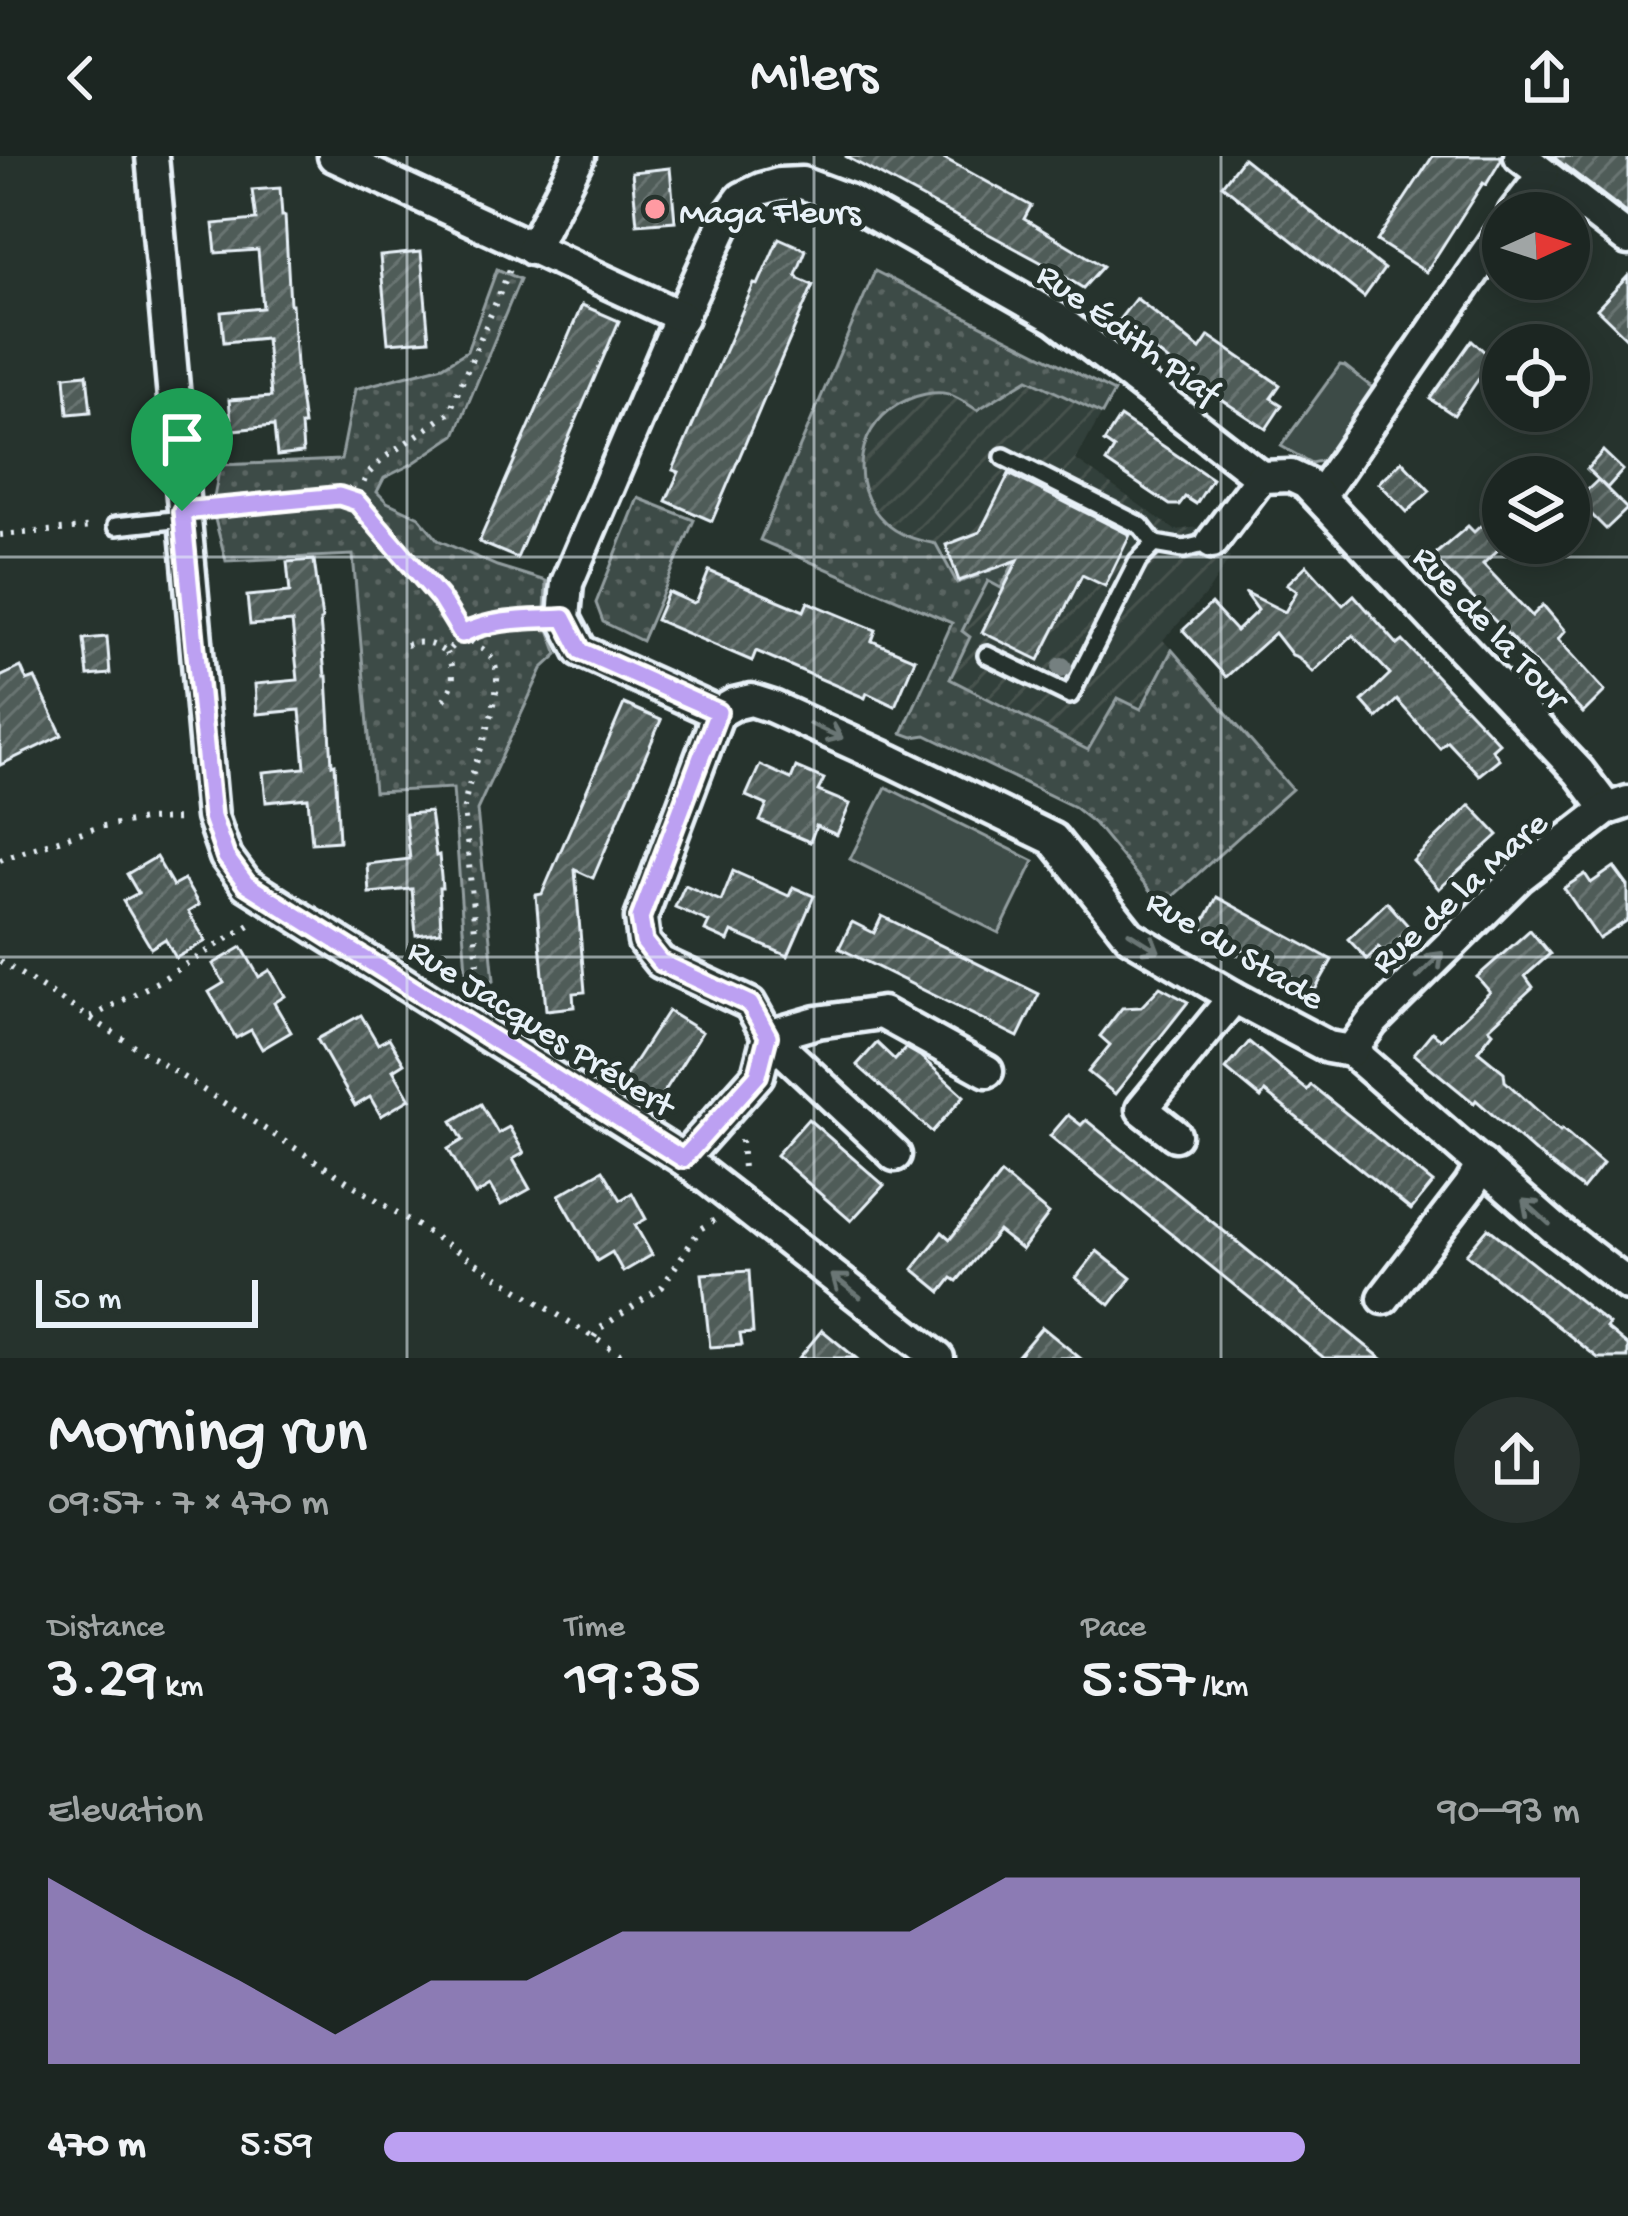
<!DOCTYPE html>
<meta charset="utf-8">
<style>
body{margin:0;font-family:"Gochi Hand",sans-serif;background:#29322f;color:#f1f3f6;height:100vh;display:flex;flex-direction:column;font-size:45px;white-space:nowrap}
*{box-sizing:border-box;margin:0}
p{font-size:39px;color:#a0a5a5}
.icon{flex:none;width:66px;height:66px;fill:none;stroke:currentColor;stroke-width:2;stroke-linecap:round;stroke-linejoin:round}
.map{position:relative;height:1202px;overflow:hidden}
.panel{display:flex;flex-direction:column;background:#1c2622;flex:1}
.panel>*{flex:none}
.needle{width:78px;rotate:87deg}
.buttons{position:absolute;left:1482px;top:36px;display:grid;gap:24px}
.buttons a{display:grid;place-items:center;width:108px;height:108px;border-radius:50%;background:#1c2622;box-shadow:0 6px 30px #0003,0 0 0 3px #3a4340;font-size:60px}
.scale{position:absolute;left:36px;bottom:30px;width:222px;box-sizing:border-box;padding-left:12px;border:6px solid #e8f1f8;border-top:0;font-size:33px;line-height:42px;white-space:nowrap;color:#e8f1f8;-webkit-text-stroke:9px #26332d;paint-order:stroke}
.pin{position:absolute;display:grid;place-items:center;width:102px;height:102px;color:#fff;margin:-123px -51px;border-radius:50% 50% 50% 0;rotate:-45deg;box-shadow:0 0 12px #0007}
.pin .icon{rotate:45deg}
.round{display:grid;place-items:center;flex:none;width:126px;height:126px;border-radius:63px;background:#29322f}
.overview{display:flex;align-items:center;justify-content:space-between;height:204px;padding:0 48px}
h1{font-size:66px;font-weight:600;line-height:90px}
.stats{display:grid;grid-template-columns:repeat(3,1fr);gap:18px;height:204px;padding:12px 48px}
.stats div{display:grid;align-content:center}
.stats b{font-size:60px;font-weight:600}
.stats small{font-size:33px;font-weight:400}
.stats p{font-size:33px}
.chart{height:336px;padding:24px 48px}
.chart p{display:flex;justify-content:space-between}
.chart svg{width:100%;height:216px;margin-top:12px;fill:#bca0f2;opacity:.7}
ul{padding:0 48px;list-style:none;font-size:39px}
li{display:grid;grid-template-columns:192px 144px 1fr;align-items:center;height:90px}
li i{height:30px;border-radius:15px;background:#bca0f2}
header{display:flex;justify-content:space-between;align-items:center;height:156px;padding:0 48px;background:#1c2622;font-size:54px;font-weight:600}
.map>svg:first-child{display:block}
.industrial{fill:url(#industrial-furrows)}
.grass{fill:url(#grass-dots);stroke:#939ea0;stroke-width:3}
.park{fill:#3e4b47;stroke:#939ea0;stroke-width:3}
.building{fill:url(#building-hatch);stroke:#e8f1f8;stroke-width:3}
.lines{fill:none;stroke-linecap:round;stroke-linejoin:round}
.service-casing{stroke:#e8f1f8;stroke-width:24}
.minor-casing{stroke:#e8f1f8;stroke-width:39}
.path{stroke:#e8f1f8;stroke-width:6;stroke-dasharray:3 9;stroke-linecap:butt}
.service{stroke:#26332d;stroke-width:15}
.minor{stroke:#26332d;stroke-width:30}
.tree{fill:#758080}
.oneway{stroke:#6a7674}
.route-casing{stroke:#fff;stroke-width:24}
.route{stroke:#bca0f2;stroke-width:15}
.grid{fill:none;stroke:#e8f1f8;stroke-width:3;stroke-opacity:0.55}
.poi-dot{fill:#ff9aa2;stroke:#26332d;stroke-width:4.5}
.labels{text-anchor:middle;stroke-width:10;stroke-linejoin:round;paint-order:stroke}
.poi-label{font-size:36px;fill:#e8f1f8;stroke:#26332d;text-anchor:start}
.street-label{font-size:36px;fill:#e8f1f8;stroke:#26332d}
</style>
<header><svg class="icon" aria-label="back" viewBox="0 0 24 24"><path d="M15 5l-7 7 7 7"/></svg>Milers<svg class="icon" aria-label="share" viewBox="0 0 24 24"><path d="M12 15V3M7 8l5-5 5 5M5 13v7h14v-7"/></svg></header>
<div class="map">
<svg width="1628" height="1202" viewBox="0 0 1628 1202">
<defs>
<pattern id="industrial-furrows" width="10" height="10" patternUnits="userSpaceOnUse" patternTransform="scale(3)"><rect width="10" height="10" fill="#333f3a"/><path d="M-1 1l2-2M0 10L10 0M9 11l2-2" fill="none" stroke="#47524e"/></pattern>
<pattern id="grass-dots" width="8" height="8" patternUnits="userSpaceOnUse" patternTransform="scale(3)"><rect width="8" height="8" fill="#3e4b47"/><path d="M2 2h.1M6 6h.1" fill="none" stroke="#5a6562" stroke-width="1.8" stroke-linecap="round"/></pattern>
<pattern id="building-hatch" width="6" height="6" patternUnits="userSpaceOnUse" patternTransform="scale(3)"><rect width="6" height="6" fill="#505c59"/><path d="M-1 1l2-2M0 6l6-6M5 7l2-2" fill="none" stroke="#697472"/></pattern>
</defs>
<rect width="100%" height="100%" fill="#26332d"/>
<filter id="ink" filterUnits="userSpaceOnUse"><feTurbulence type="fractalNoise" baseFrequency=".00833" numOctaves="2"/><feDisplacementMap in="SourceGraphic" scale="24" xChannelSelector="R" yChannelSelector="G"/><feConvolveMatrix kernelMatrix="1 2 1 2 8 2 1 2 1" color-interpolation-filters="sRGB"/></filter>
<g filter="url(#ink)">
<path class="industrial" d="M875,115L1114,236L1076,304L1175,374L1200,371L1230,402L1207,437L1163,484L1172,494L1140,554L1118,543L1088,594L932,514L952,466L760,384Z"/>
<g class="grass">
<path d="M497,113L520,123L455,279L412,308L384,322L377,336L387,346L419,361L438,384L497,410L546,425L545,463L558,498L542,513L477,654L494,824L479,825L466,815L453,632L374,636L353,399L226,405L212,352L220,309L341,304L355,233L443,210L467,195Z"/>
<path d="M875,115L1114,236L1102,258L1028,223L977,254C967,248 954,238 943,237C932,236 917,239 907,244C857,265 845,329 885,366C899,380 918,384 936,388L957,427L978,420L977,415L1021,393L1001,432L988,425L962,475L970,481L950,523L1088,594L1118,542L1141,553L1172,494L1292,633L1162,750L1094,667L1074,651L926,579L913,581L902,577L952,467L760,384Z"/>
<path d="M638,342L694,364L642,485L603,466L596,447Z"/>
</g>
<g class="park">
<path d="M1340,209L1345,210L1374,233L1325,304L1311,307L1281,290Z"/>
<path d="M886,631L1034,705L999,777L850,703Z"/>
</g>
<g class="building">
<path d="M845,0H940L1031,50L1024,63L1103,110L1083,132L1046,109Z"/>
<path d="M1433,0H1501V4L1486,29L1483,27L1426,116L1377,85Z"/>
<path d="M1628,0V58L1552,0Z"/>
<path d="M1243,2L1384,113L1364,141L1222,29Z"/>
<path d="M670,12L675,65L637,68L632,16Z"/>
<path d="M280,32L282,60H285L290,148H292L296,209L304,269H301L303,297L277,300L274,270L232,274L229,244L271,241L266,182L224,186L221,156L263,152L258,94L216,97L213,68L256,64L252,34Z"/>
<path d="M779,82L806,94L796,119L799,123L813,129L712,365L666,345L679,316L673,314L754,128L758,129Z"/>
<path d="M421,96L429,184L388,187L380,100Z"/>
<path d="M1628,120V183L1597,153Z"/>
<path d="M1136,142L1200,193L1209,180L1280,229L1271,242L1282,249L1266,273L1190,223L1118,165Z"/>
<path d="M582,149L619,165L517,402L479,386Z"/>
<path d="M1472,184L1492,203L1454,259L1430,243Z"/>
<path d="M87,218L91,256L68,258L65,220Z"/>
<path d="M1120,261L1212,323L1196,348L1185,341L1179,349H1170L1106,306L1114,293L1104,286Z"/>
<path d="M1603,295L1623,314L1607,332L1587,313Z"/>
<path d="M1402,305L1430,335L1407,356L1379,327Z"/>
<path d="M1009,318L1130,379L1105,430L1082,419L1039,504L982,476L1018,404L959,425L946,389L980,376Z"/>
<path d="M1598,324L1627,353L1606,373L1577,344Z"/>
<path d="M1503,349V389L1483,408L1532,460L1543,449L1565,475L1558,483L1605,535L1583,557L1433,400L1468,370L1474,376Z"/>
<path d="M314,404L322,464L320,465L325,520H327L332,609L335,608L339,685L312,687L308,642L266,646L263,616L305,612L300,554L257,558L255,528L298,524L292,466L250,469L247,440L290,436L287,406Z"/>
<path d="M1307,409L1343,449L1354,439L1398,489L1403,485L1499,587L1492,593L1499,603L1479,619L1447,585L1440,592L1397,544L1377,562L1362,545L1390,518L1353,479L1313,516L1298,501L1292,499L1275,477L1226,521L1183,474L1211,448L1236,475L1258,454L1245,436L1285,456L1297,435L1287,428Z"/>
<path d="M709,415L804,455L808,446L876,474L872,485L915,503L895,550L867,537L865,542L756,495L752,505L656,464L668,436L693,447L697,445Z"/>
<path d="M107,481L110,518L88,520L84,483Z"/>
<path d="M21,511L27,525L35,522L62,579L0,609V521Z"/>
<path d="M624,548L661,564L593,722L575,714L585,836L573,837L574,851L546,854L536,739L542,738Z"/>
<path d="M760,609L791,623L796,611L824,623L818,635L850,648L837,679L816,670L810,686L760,665L767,649L746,640Z"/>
<path d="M1470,649L1498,679L1439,733L1413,705Z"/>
<path d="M430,656L436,700L439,699L442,732H439L441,776L416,779L412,733L369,737L367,708L410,703L405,658Z"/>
<path d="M156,701L173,730L184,724L199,749L188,756L206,785L176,802L165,783L151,792L123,745L138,737L127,718Z"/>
<path d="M1614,711L1628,730V764L1599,783L1564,732L1585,718L1591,727Z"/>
<path d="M733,715L789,740L793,731L814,740L788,800L732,776L728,785L705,775L709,766L675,751L685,729L721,745Z"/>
<path d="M1217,741L1332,804L1315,834L1201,771Z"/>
<path d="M1387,746L1410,772L1385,797L1379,791L1367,803L1348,783Z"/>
<path d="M882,760L1039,838L1018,881L839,792L852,766L874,777Z"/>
<path d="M1530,774L1550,798L1525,820L1533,831L1489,872L1493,876L1478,895L1504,916L1505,925L1560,975L1562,973L1603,1008L1583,1033L1535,996L1476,944L1474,947L1414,898L1432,876L1441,883L1490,836L1477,821Z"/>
<path d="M242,791L259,821L270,814L285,840L274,847L291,876L262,893L251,874L236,882L209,836L224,827L213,808Z"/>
<path d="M1160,831L1188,846L1115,938L1088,916L1110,889L1100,880L1122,852L1141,851Z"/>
<path d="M668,855L702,876L656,949L621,927Z"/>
<path d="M361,859L378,888L389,882L404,907L393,914L410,943L381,960L370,941L355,950L317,883Z"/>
<path d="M1249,886L1307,934L1311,929L1433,1027L1411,1054L1265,936L1261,942L1226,913Z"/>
<path d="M877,887L895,904L906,892L920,900L964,940L932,976L857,909Z"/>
<path d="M481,948L498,977L509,971L524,997L513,1003L530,1033L501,1049L490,1030L475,1039L448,993L463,984L452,965Z"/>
<path d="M1068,959L1081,969L1086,964L1381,1202H1324L1050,980Z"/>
<path d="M808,963L884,1029L851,1065L776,999Z"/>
<path d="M603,1014L621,1044L632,1037L646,1063L635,1069L652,1099L623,1116L612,1096L597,1105L559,1039Z"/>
<path d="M1001,1018L1049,1058L1022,1094L998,1075L957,1125L952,1122L941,1136L913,1113L942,1076L950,1083Z"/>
<path d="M1488,1072L1609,1168L1606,1172L1628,1190V1202H1598L1466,1098Z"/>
<path d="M1097,1095L1131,1122L1110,1149L1076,1122Z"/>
<path d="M749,1115L753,1177L740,1178L742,1189L710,1191L702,1118Z"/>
<path d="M1042,1171L1080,1202H1016Z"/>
<path d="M822,1174L856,1202H799Z"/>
</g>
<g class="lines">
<defs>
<g id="service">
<path d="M1004,301L1141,370L1155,388L1184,393L1212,386"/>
<path d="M116,370L183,363"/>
<path d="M987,499L1070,539L1138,405L1155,388"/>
</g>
<g id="minor">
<path d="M152,0L212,661L226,701L246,728L683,1003L758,919L768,880L750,848L660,806L644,786L641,762L718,557L581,495L564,462L567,427L671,183L727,62L742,42L761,33L779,28L802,27L850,45L1056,162L1261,321"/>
<path d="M334,0L682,161"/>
<path d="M1520,0L1628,83"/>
<path d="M1514,57L1543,19"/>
<path d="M532,93L579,0"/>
<path d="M1320,340L1503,73"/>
<path d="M1212,386L1261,321L1291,320L1306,327L1579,616L1607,653"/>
<path d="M718,557L734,548L751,544L773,551L892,605L1053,683L1130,780L1234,841L1328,891L1351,895L1554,1072L1628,1129"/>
<path d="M1351,895L1372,866L1519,721L1607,653L1628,646"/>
<path d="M1175,979L1142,953L1234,841"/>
<path d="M895,999L768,880L817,866L882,857L987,915"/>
<path d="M683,1003L938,1202"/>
<path d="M1384,1142L1470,1030L1482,1008"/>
</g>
</defs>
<use href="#service" class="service-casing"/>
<use href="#minor" class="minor-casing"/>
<g class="path">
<path d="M212,352L339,340L357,346"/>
<path d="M0,379L94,371"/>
<path d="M406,489C423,484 432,487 446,497C473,465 497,465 536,463"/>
<path d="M444,544C456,528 455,515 446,497"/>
<path d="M0,704L97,671L145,664L182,663"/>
<path d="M0,805L626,1202"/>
<path d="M481,844L464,651C471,609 495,568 497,525C497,491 476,494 461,476C451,465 445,449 436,437C410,406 383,376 357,346L366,320L384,302L449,257L510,113"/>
<path d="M91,861L161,824L256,765"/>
<path d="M741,984L743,1013"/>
<path d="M594,1181L599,1173L662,1131L700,1073L715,1064"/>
</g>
<use href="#service" class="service"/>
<use href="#minor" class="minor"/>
</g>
<circle class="tree" cx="1062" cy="511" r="10"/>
<defs><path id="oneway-shaft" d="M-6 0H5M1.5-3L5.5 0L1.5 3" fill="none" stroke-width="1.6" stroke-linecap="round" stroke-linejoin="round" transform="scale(3)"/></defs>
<g class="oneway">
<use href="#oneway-shaft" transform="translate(826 575) rotate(24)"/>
<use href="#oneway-shaft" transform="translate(1144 786) rotate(32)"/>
<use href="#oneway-shaft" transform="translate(1430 809) rotate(-45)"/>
<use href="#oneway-shaft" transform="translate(1536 1056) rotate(-138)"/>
<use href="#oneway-shaft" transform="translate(846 1130) rotate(-142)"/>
</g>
</g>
<g class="lines" filter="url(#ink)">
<defs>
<path id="route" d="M339,340L357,346L440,442L462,478C494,462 529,464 564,462L581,495L718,556L640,762L644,786L660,806L750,848L768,880L758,919L683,1003L246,728L226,701L212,661L182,355Z"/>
</defs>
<use href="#route" class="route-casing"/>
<use href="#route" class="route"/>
</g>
<path class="grid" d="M407,0V1202M814,0V1202M1221,0V1202M0,401H1628M0,801H1628"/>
<circle class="poi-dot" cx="655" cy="53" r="12"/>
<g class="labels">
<g class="poi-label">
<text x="679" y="66">Maga Fleurs</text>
</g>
<g class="street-label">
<text transform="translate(1130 175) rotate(36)" y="13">Rue Édith Piaf</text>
<text transform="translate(1493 469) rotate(47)" y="13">Rue de la Tour</text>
<text transform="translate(1457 734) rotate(-42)" y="13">Rue de la Mare</text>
<text transform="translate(1237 791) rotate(31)" y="13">Rue du Stade</text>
<text transform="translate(543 869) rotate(32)" y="13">Rue Jacques Prévert</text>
</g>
</g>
</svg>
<div class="buttons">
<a><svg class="needle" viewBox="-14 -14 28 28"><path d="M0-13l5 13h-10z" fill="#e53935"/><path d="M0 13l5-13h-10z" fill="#a0a5a5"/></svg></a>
<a><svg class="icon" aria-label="locate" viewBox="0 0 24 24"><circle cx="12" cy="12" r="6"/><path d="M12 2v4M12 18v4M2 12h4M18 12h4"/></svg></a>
<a><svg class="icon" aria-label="layers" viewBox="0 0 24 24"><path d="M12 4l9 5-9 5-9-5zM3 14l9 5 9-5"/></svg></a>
</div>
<div class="scale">50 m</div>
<div class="pin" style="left:182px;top:355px;background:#1e9e55"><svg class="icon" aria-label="arrive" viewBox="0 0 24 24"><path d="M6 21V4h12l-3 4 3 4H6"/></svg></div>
</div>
<section class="panel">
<div class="overview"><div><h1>Morning run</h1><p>09:57 · 7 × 470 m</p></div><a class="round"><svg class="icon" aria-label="share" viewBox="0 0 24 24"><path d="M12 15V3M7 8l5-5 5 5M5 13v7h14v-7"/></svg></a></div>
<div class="stats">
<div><p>Distance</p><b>3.29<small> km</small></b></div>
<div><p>Time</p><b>19:35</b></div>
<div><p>Pace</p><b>5:57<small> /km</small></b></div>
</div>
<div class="chart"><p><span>Elevation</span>90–93 m</p>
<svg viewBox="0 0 160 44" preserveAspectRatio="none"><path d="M0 44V6L10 17L20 27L30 38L40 27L50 27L60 17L70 17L80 17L90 17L100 6L110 6L120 6L130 6L140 6L150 6L160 6V44z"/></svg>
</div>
<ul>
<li><b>470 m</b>5:59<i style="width:77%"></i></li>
</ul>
</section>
